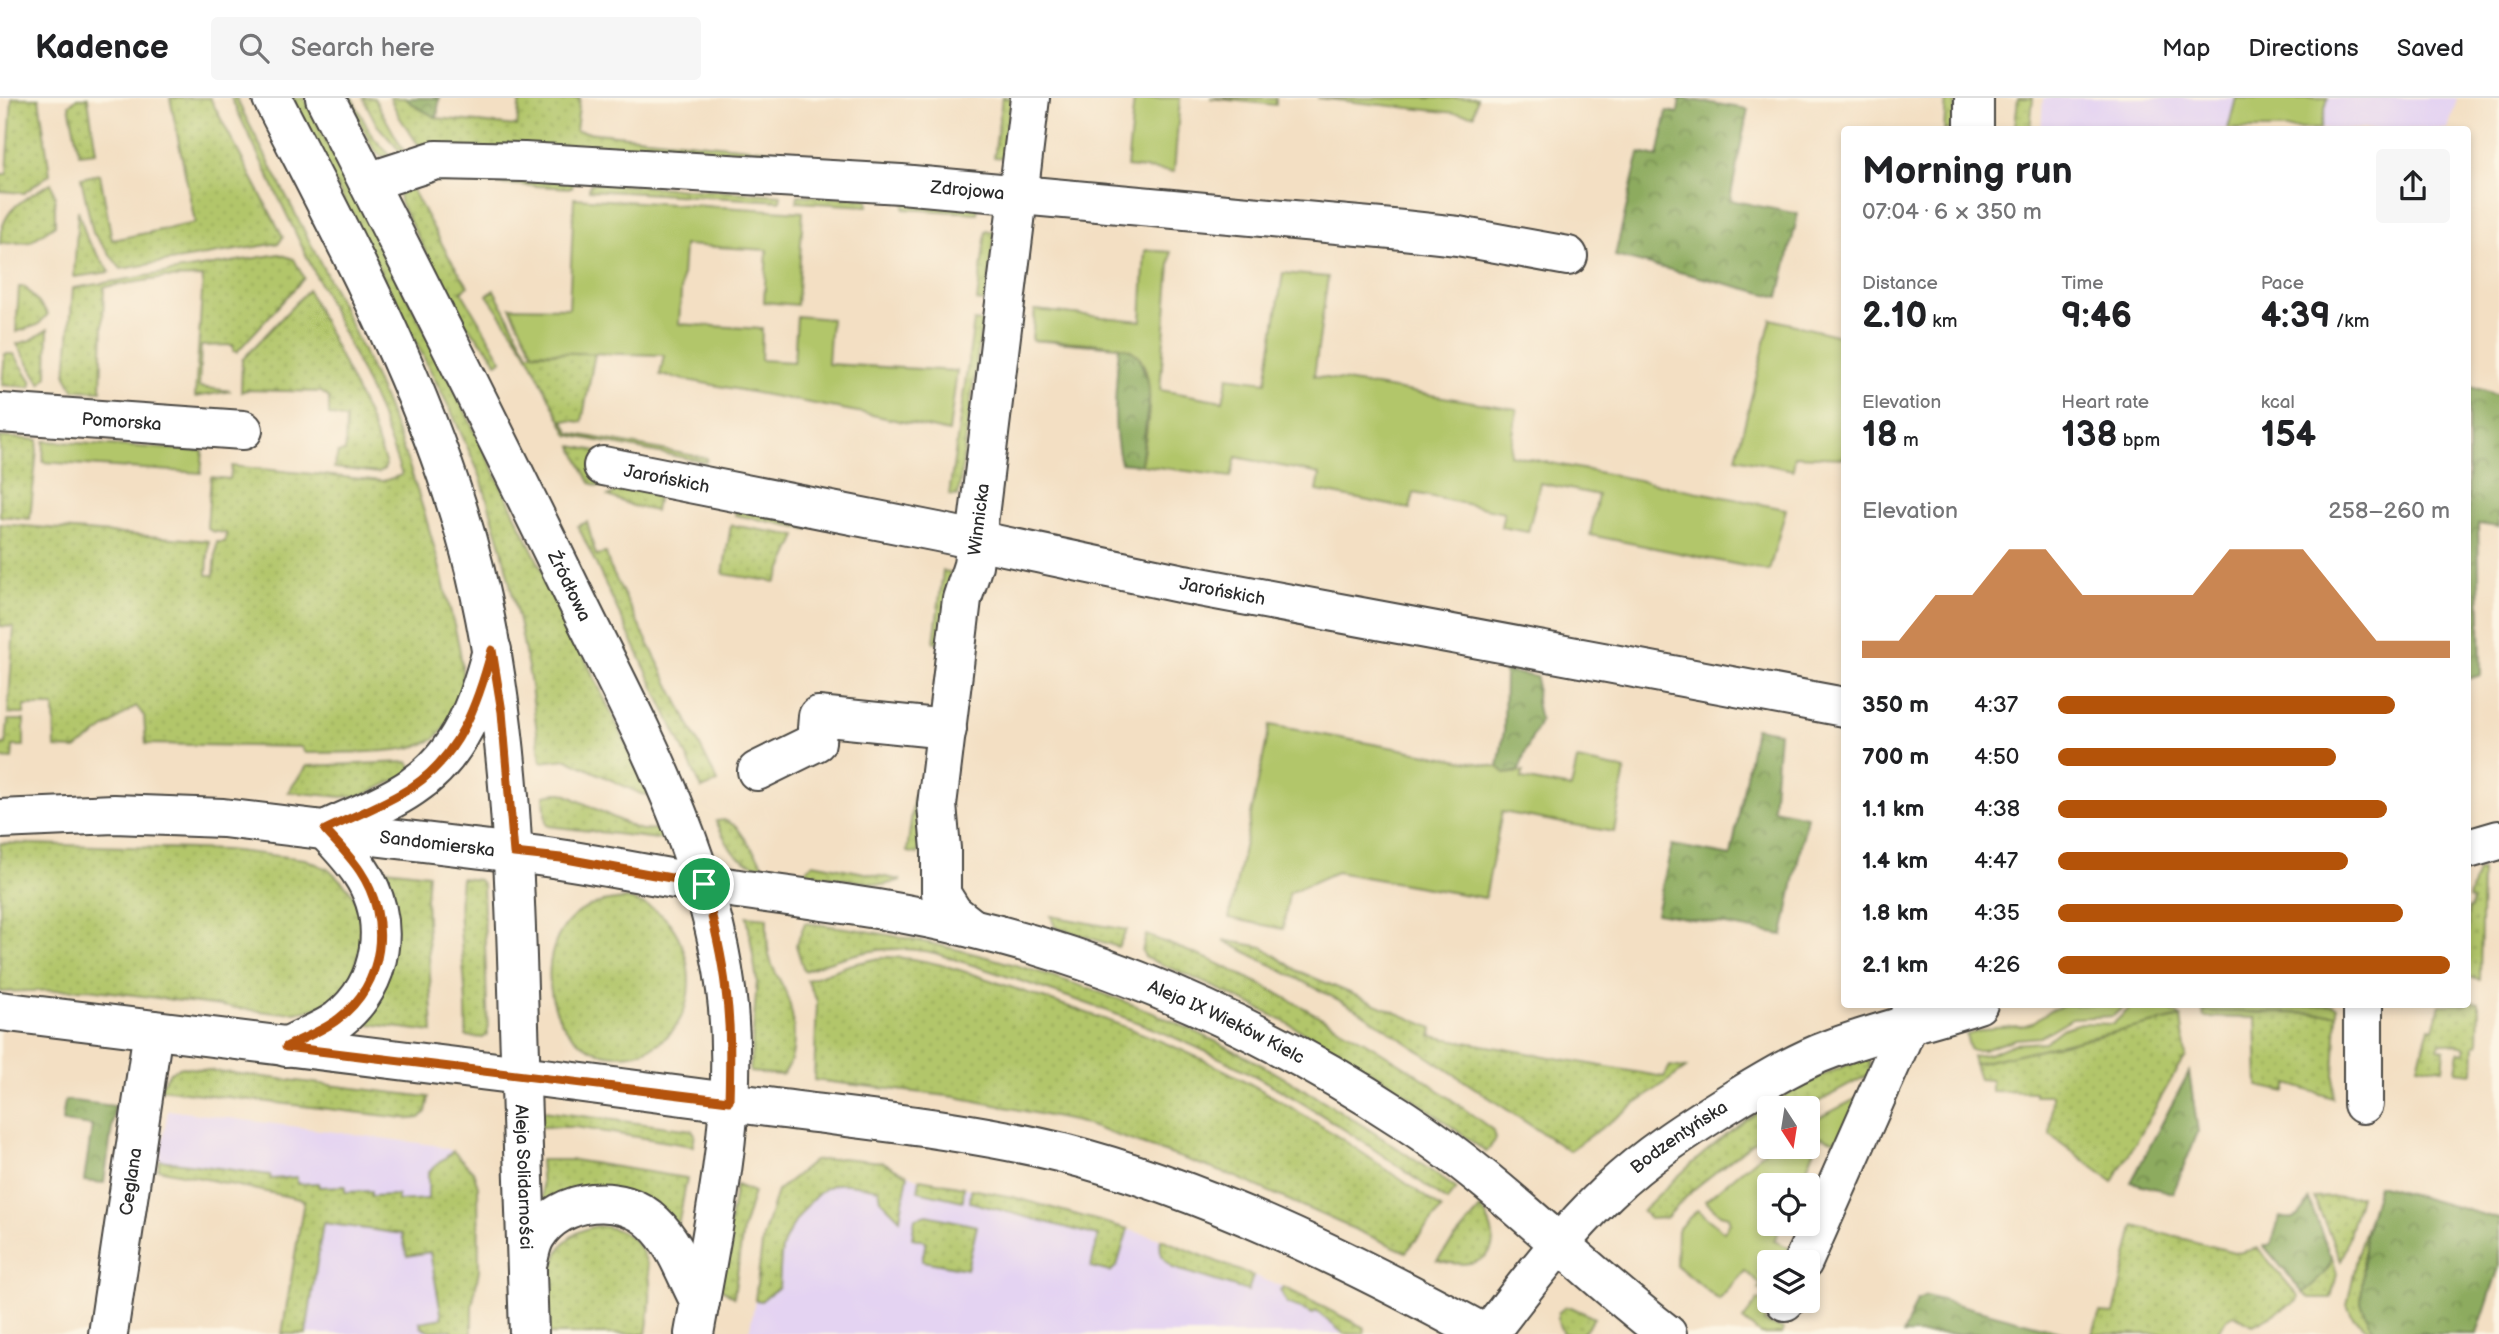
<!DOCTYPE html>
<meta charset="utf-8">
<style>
body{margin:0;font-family:"Balsamiq Sans",sans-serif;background:#f6f6f6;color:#202124;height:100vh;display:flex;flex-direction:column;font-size:26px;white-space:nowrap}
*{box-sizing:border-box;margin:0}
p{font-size:23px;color:#757577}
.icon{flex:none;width:38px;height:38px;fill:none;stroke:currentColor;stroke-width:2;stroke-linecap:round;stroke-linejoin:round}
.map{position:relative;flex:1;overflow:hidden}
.side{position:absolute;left:1841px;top:28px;width:630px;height:882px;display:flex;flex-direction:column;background:#fff;border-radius:7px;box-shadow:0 4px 10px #0003}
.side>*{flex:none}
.needle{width:46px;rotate:168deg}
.tools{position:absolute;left:1757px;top:998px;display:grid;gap:14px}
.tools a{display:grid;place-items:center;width:63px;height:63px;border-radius:7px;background:#fff;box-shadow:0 4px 10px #0003;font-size:35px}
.pin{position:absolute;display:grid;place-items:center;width:60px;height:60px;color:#fff;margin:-30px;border:4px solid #fff;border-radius:50%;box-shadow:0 2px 7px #0007}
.round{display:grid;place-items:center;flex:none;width:74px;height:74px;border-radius:7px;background:#f6f6f6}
.summary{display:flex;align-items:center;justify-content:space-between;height:119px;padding:0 21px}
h1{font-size:38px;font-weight:600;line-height:52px}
.stats{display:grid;grid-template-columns:repeat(3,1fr);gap:10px;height:119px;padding:7px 21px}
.stats div{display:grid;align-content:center}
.stats b{font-size:35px;font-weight:600}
.stats small{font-size:19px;font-weight:400}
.stats p{font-size:19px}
.chart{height:196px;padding:14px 21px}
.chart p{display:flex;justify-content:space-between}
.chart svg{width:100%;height:126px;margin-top:7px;fill:#b45309;opacity:.7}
ul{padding:0 21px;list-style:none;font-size:23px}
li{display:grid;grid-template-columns:112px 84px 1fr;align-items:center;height:52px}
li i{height:18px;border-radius:9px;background:#b45309}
header{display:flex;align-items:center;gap:42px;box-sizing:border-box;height:98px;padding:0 35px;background:#fff;border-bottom:2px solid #e0e0e0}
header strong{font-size:33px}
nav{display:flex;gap:38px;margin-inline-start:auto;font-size:24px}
.search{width:490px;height:63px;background:#f6f6f6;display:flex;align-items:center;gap:18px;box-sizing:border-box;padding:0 24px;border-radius:7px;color:#757577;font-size:26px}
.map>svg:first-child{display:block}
.built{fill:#e4d3f2}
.grass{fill:url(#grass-dots);stroke:#6e784a;stroke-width:2}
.forest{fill:url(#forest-crowns);stroke:#5c6b44;stroke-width:2}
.garden{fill:#b2c66a;stroke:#6e784a;stroke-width:2}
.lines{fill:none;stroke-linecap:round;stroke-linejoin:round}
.minor-casing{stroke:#494642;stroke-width:42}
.major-casing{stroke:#494642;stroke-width:42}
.minor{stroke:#fff;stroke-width:38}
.major{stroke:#fff;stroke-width:38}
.route-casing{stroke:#fff;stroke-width:14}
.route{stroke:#b45309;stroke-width:9}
.labels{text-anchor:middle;stroke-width:6;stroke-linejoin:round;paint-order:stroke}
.street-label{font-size:18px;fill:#2b2b2b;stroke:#fcf5e5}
</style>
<header>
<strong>Kadence</strong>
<div class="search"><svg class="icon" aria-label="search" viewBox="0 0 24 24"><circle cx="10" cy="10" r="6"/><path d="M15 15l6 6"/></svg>Search here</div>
<nav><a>Map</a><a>Directions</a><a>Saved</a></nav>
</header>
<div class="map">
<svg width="2499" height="1236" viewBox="0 0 2499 1236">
<defs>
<pattern id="grass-dots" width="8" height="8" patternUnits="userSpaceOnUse" patternTransform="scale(1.75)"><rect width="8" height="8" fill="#b2c66a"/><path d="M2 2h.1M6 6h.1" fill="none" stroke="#99aa5c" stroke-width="1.8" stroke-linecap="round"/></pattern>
<pattern id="forest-crowns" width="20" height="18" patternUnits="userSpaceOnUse" patternTransform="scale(1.75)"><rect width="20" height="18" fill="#8dab5e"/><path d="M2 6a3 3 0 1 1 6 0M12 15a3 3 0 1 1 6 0" fill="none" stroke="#738b4e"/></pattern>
</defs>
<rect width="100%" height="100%" fill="#fcf5e5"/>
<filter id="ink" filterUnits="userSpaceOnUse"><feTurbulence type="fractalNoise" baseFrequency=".0143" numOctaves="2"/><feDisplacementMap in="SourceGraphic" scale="14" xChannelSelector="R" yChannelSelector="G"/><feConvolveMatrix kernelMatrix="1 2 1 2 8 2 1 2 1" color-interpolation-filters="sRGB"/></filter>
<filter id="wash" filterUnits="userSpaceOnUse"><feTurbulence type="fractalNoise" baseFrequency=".00686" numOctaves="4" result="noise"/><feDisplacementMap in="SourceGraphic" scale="28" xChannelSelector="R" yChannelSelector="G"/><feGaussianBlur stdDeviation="1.57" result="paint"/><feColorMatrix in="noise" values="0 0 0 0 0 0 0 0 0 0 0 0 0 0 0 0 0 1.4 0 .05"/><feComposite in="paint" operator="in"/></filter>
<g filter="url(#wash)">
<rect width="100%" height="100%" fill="#f3dfc3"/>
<g class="built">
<path d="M2043,0H2457L2448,31L2041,32Z"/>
<path d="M168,1012L434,1047L450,1052L460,1059L473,1073L478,1088L479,1105V1172L472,1208V1236H282L304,1102L158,1071Z"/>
<path d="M900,1073L920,1081L1013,1099L1161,1141L1283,1189L1365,1230L1364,1236H749L755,1202L761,1203L778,1189L782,1152L789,1134L816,1097L832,1087L843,1085L879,1091Z"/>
</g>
<g class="grass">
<path d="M12,0H39L50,76L24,95L0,93V76H7Z"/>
<path d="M77,0H88L96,54L79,56L69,7Z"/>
<path d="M170,0H210L283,139L279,145L121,171L93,135L81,80L100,76L112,142L195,125Z"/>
<path d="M231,0H236C287,102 344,203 387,309C411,368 430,429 445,491C452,523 465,557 462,590C461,604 446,632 435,640C412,658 336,654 305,655L301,649L146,646L144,618L136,608L76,651L55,650L54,608H25L24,616H8L14,529L0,528V426L209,443L207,477H214L217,444H225L226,435L211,433L207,429L211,379L230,381L232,368L383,383L402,377L378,311L352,253Z"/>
<path d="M292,0H304L452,286L651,697L641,696L567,661L541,664L530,581L520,528L501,448L480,377L452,315Z"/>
<path d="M347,0H352L372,38L394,61L379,57L373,50Z"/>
<path d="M363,0H374L406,57L404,58L377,27Z"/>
<path d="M390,0H439L437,20L517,28L520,0H580L576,33L778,53L775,69L422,52L400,20Z"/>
<path d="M1002,0H1012L1004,60L994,59Z"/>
<path d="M1946,0H1956L1953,31L1944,32Z"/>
<path d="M2018,0H2033L2030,31L2015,29Z"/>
<path d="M463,78L573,84L572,90L462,84Z"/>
<path d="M407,82L448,157L468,188L461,193L502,262L496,265L491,255L462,222L400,105L399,93Z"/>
<path d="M51,85L55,98V127L30,144L0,146C0,111 25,100 51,85Z"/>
<path d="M590,85L781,97L780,103L589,92Z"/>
<path d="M798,97L868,101V108L797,104Z"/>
<path d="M905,103L978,109L977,115L904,111Z"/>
<path d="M78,112L87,141L110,174L74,179Z"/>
<path d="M986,133L995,134L986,204L977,203Z"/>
<path d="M279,156L294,161L304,180L237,254L233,253V247L201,248L199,289L231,293L195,299L203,179L164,180L104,189L101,293L74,292L66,278L73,190Z"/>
<path d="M19,189H25L48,216L38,227L16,234Z"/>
<path d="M308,192L368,317L386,367L384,371L378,375L334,370L338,355L345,354L346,321L329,317V300L321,294L246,292L241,294L242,262Z"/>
<path d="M494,192L528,255H595L582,324L563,322L570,335L707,360L706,364L568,337L526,253L487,197Z"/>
<path d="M974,223L982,224L958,398L949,397Z"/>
<path d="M48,231L47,278L41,286L17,246L31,242Z"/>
<path d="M5,256H14L32,284L30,289L2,287Z"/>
<path d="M0,339L38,342L30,421L0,418Z"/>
<path d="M572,348L598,353L610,387L598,388L590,385Z"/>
<path d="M627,388L659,393L655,413L633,408L608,398Z"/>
<path d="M737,408L811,422L808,431L735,417Z"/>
<path d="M587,424L596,457L606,455L610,469L718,684L702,691L578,428Z"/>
<path d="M731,427L797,438L776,484L723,476Z"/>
<path d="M943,473L950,474L942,544H934Z"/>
<path d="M8,622H24V648H13L12,661L0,660V646H6Z"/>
<path d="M408,664L415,674L360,698L343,699L288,694L307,668Z"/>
<path d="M556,695H563L635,730L642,732L665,730L667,742L548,728L546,726L544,697Z"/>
<path d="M914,698L924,699L918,756L907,754Z"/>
<path d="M724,722L736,728L765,769C734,764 728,749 716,723Z"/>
<path d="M0,745L226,752L305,761L330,772L348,790L357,803L364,835L353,877L334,901L324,907L306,913L275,915L88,891L0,894Z"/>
<path d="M813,765L901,782L884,787L803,775Z"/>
<path d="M377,770L428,776L426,801L433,934L361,925Z"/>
<path d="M2482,772L2480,882L2468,879V811H2470L2473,802L2469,800L2477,773Z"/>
<path d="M461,780L479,782L483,787L488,936L483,940L466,938C469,886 455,832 461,780Z"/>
<path d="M627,801C641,805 654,809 665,820C692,848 698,902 673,932C661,947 641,956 622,957C545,960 526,848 581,813C595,804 611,802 627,801Z"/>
<path d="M747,818L767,820C767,834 766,850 771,864C775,876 783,886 787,898C795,919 799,961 782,977L750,974L757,883Z"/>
<path d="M1051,818L1127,832L1118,849L1055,829Z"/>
<path d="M805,825C942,839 1103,886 1227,949C1307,989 1383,1039 1457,1091L1447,1103C1386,1059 1325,1016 1259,980C1157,925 1046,891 935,855C888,845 849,855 804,873L796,847Z"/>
<path d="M1146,837L1213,863L1268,890L1364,943L1417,976L1494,1033L1496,1041L1486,1054C1453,1030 1420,1004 1385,982C1309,934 1230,893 1146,860L1142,853Z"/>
<path d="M1223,842L1263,849L1298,873L1433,930L1431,938L1664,979L1670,968L1686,970L1569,1053L1358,912Z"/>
<path d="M884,859C932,859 977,878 1022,893C1092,916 1161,940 1226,973C1302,1012 1372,1060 1442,1111L1406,1154L1236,1079L1078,1024L956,999L814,982L817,903L807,882L849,867Z"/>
<path d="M2468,902L2479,905L2478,946H2475L2474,975L2456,973L2459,954L2465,955L2466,949L2440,944L2438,950L2445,952L2443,971L2418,967L2429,930L2433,931L2440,907L2468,906Z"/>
<path d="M2203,913L2337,916L2333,1000L2288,986L2286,994L2258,988L2256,920L2204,919Z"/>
<path d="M2181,919L2186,959L2179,968L2113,1084L2050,1037L2052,997H2035V994L1991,993V982L1979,981L1974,966Z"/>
<path d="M1869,961L1870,976L1807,1010H1769V1032L1694,1091L1666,1120L1650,1121L1642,1113C1696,1059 1753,1009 1824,977C1838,971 1853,963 1869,961Z"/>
<path d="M182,969L429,999L426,1014L420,1020L412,1021L159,991L170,974Z"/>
<path d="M543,1013L692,1032L695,1036L693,1048L575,1029H539L540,1014Z"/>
<path d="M453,1053L473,1073L478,1088L479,1172L472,1208V1236H453L452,1232L430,1233L421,1229L420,1224L442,1220L430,1154L407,1158L402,1136L323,1125L306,1236H282L304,1102L158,1071L160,1062L270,1077L271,1081L297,1079V1086L318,1085L319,1089L345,1088V1094L371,1093V1098L397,1097L398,1103L428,1101V1074Z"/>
<path d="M841,1060L883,1064L908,1077L900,1121L881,1102L879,1091C865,1089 849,1084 836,1086C815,1090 787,1132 782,1151C780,1163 780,1177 779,1189L761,1203L755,1202L763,1139L777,1093L814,1063Z"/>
<path d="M540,1062H573L687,1080L678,1128L543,1107Z"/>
<path d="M920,1081L964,1089L963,1103L918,1093Z"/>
<path d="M736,1087L754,1094L743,1131L734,1199L719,1189Z"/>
<path d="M971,1091L1013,1099L1128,1131L1117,1168L1110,1174L1091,1169L1098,1138L970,1104Z"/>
<path d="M2360,1098L2343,1159L2341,1163L2314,1100Z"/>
<path d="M2374,1103L2365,1137L2371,1228L2382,1236H2373L2351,1216L2347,1207L2359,1151Z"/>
<path d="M1481,1110C1511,1154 1481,1175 1437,1162Z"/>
<path d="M927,1117L977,1128L967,1171L922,1163L926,1143L912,1140L915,1120Z"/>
<path d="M597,1128C657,1131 654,1191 646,1236H546C545,1221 547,1207 549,1192C554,1157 559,1136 597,1128Z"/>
<path d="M2134,1128L2238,1155L2258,1150L2299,1199L2296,1204L2253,1227L2234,1217L2226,1222L2216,1236H2092L2100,1215L2114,1216Z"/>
<path d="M1161,1141L1253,1178L1248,1193L1173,1170C1162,1161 1159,1155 1161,1141Z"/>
<path d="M2331,1156L2337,1176L2331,1200H2310L2303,1195L2330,1168Z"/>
<path d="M1283,1189L1365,1230L1364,1236H1344L1316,1213L1313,1216L1287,1205L1280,1192Z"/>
<path d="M1571,1209L1594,1220L1582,1236H1563L1558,1224V1215L1564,1210Z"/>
</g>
<g class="forest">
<path d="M405,0H439L437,20L418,10Z"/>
<path d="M1680,0L1748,11L1730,102L1798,116L1779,199L1615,158L1639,55L1658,59L1667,13L1678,15Z"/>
<path d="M1035,212L1117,221L1139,259L1150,290L1141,367L1121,365C1111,328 1116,287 1119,249L1032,242Z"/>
<path d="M2468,288L2499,297V429L2478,426L2481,577L2468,581Z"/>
<path d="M1505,573L1537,579L1536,603L1540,623L1525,655L1519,673L1506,676L1498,669L1504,633Z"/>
<path d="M1755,630L1779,634L1773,711L1807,718L1783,837L1656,815L1672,747L1731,758Z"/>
<path d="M2189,974L2198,1034L2173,1095L2131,1084Z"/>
<path d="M65,1002L115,1008L104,1085L84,1083L92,1028L62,1024Z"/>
<path d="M2378,1087L2499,1121V1169L2477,1236H2382L2371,1228L2361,1205L2365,1137Z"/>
<path d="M2309,1102L2331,1160C2329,1176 2314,1185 2303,1195L2264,1148L2271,1146L2280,1119C2297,1124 2302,1116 2309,1102Z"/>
<path d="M1926,1198L2070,1236H1903L1917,1202Z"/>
</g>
<g class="garden">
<path d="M1131,0H1180L1174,74L1127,69L1134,1Z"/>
<path d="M1210,0H1276V7Z"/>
<path d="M1317,0H1477L1474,17Z"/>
<path d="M2236,0H2328L2320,31H2228Z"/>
<path d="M574,100L803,114L797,207L764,204L767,152L684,147L679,226L762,231L761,262L794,264L797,218L831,221L828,266L957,273L949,334L863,315L660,277L664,257L533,254L510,209L569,210Z"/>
<path d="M1145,152L1171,154L1160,292L1223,303L1228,279L1266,284L1283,175L1328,179L1314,278L1517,311L1510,357L1786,411L1769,473L1590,437L1598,397L1540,385L1528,434L1501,429L1504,414L1414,395L1410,411L1317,393L1320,376L1236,359L1231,379L1141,367C1146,338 1162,268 1129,251C1117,245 1050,243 1032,242L1035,212L1141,223Z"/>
<path d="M1771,221L1844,239V360L1795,358L1793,372L1736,360Z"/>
<path d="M44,343L203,353L201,375L43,364Z"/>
<path d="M1270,627L1498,669L1506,676L1523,674L1522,681L1571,690L1577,662L1625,672L1614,734L1502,714L1485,800L1336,774L1289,795L1283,831L1229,820Z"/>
<path d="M2134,906L2163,907L2181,919L1974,966L1972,958L1989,956L2014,946L2045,944L2062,931L2080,925L2113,926Z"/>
<path d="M2067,907H2125L2113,918L2072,920L2040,939L2015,941L1983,952H1970L1966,937L1996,929L2022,928L2032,925L2050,912Z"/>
<path d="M2243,907H2276L2286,909L2333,907L2337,909V916L2203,913L2202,907Z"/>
<path d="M1865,996L1841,1041L1832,1042L1821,1038L1799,1087H1769V1125H1782L1774,1143L1790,1150L1785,1162L1768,1155L1759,1176L1769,1181V1197L1758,1191L1761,1187L1745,1173L1719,1202L1676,1167L1677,1132L1697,1112L1724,1134L1730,1124L1728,1118L1720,1116L1705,1103L1771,1048H1808L1809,1025Z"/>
<path d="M1758,1202L1772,1204L1764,1224L1784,1232L1782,1236H1760L1743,1222Z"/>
</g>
</g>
<g filter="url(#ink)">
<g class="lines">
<defs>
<g id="minor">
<path d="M1974,0V32"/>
<path id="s1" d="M368,84L436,62L524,64L901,86L1403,132L1458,138L1568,158"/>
<path id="s2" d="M0,315L243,332"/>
<path id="s3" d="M603,368L938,434L1184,486L1844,609"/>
<path d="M757,673L816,644L818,618L947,631"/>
<path id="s4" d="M0,721L114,716L223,720L515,755"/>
<path d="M325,732C354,718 386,707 412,689C460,657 478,605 492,552"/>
<path d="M2468,751L2499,742"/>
<path id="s5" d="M972,830L953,815L941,796V751L937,707L962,501L973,467L1030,0"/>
<path d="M0,913L521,977"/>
<path d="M286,949C302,940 323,933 338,922C384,886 393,821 360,773C350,758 337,745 325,732"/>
<path d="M2363,1006V906"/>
<path d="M1803,1164L1909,925L1911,909"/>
<path d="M1785,1203L1786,1202"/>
<path id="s6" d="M108,1236L153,932"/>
<path id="s7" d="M1488,1236C1526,1187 1563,1137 1608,1094C1646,1057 1692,1028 1737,1000C1767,982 1798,963 1831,951C1879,933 1929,922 1978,906"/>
</g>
<g id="major">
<path id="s8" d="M272,0C350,153 434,305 475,473C511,624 515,773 519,927C522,1030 526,1133 529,1236"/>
<path id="s9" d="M325,0C408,162 490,325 570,489C633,619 707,747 726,892C741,1006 714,1124 694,1236"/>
<path id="s10" d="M515,755C581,762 645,777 711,787C797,800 886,809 971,830C1125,867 1270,934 1403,1021C1498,1083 1577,1167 1667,1236"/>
<path d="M521,977C608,988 696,1000 783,1011C875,1023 968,1032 1059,1054C1206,1091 1353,1164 1485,1236"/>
<path d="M528,1163C530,1155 531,1146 536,1138C560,1099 623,1093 654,1125C676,1146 686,1178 700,1204"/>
</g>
</defs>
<use href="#minor" class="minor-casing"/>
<use href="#major" class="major-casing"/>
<use href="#minor" class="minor"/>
<use href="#major" class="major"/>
</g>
</g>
<g class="lines" filter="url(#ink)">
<defs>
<path id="route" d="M492,552L502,614L514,755L561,760L704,786C713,822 722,857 726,893C731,930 730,967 729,1003L286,949C302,940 323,933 338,921C385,886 392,821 360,773C350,758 337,745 325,732C354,718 386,706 412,689C460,657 478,605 492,552Z"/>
</defs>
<use href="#route" class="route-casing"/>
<use href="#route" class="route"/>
</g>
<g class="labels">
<g class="street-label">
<text dy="6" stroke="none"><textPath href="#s1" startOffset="604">Zdrojowa</textPath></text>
<text dy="6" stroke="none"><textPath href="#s2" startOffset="122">Pomorska</textPath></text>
<text dy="6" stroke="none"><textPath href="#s3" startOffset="65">Jarońskich</textPath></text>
<text dy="6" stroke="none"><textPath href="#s5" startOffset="425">Winnicka</textPath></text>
<text dy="6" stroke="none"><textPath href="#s9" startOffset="546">Źródłowa</textPath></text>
<text dy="6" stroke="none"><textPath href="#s3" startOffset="632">Jarońskich</textPath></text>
<text dy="6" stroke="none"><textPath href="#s4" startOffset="439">Sandomierska</textPath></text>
<text dy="6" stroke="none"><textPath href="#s10" startOffset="735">Aleja IX Wieków Kielc</textPath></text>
<text dy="6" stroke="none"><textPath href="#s7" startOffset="276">Bodzentyńska</textPath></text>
<text dy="6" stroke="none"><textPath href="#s8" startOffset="1125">Aleja Solidarności</textPath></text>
<text dy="6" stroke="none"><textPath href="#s6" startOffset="154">Ceglana</textPath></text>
</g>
</g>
</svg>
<div class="tools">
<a><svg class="needle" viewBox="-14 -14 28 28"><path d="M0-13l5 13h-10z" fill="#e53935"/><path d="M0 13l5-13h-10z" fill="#757577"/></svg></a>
<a><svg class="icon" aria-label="locate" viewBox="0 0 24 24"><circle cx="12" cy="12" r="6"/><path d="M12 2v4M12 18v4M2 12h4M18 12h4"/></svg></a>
<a><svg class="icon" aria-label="layers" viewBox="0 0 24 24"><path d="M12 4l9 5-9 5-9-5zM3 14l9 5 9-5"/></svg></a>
</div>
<div class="pin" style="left:704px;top:786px;background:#1e9e55"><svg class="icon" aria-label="arrive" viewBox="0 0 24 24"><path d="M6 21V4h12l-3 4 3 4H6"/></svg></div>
<section class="side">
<div class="summary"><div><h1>Morning run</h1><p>07:04 · 6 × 350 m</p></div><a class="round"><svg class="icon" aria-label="share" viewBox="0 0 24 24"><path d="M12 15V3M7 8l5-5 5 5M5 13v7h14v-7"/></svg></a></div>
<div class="stats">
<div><p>Distance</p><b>2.10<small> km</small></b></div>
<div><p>Time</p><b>9:46</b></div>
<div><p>Pace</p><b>4:39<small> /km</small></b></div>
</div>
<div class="stats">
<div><p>Elevation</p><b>18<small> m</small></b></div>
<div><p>Heart rate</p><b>138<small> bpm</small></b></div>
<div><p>kcal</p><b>154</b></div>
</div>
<div class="chart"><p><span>Elevation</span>258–260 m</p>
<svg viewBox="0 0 160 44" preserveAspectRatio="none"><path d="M0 44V38L10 38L20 22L30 22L40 6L50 6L60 22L70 22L80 22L90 22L100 6L110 6L120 6L130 22L140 38L150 38L160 38V44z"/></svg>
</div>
<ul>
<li><b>350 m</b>4:37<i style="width:86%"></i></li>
<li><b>700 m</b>4:50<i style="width:71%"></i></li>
<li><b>1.1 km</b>4:38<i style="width:84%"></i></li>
<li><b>1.4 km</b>4:47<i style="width:74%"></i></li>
<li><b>1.8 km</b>4:35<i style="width:88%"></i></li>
<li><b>2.1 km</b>4:26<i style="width:100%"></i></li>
</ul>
</section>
</div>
